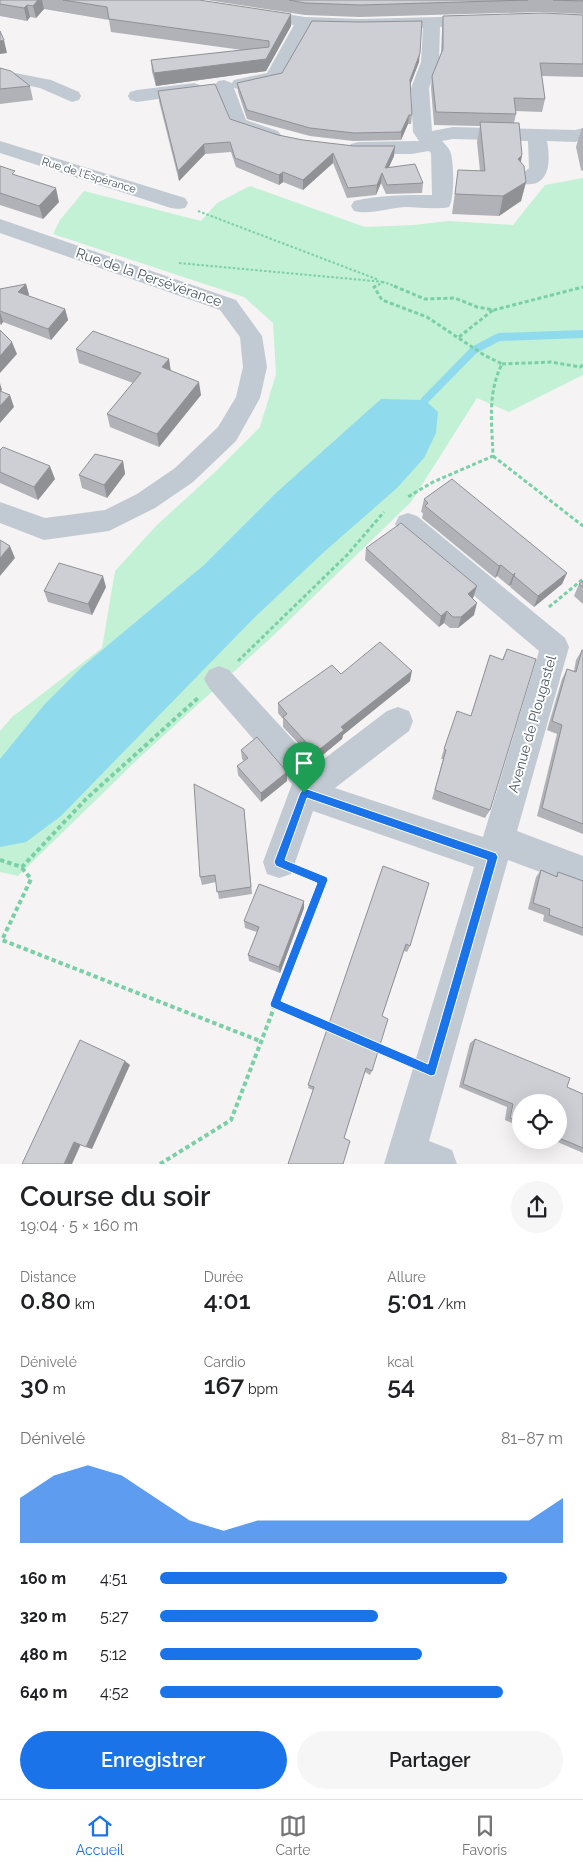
<!DOCTYPE html>
<html lang="fr">
<meta charset="utf-8">
<style>
body{margin:0;font-family:Raleway,sans-serif;background:#f6f6f6;color:#202124;height:100vh;display:flex;flex-direction:column;font-size:19px;white-space:nowrap}
*{box-sizing:border-box;margin:0}
p{font-size:16px;color:#757577}
.icon{flex:none;width:28px;height:28px;fill:none;stroke:currentColor;stroke-width:2;stroke-linecap:round;stroke-linejoin:round}
.map{position:relative;height:1164px;overflow:hidden}
.sheet{display:flex;flex-direction:column;background:#fff;flex:1}
.sheet>*{flex:none}
.fabs{position:absolute;left:512px;top:1094px;display:grid;gap:10px}
.fabs a{display:grid;place-items:center;width:55px;height:55px;border-radius:50%;background:#fff;box-shadow:0 5px 20px #0002;font-size:25px}
.pin{position:absolute;display:grid;place-items:center;width:42px;height:42px;color:#fff;margin:-51px -21px;border-radius:50% 50% 50% 0;rotate:-45deg;box-shadow:0 0 5px #0007}
.pin .icon{rotate:45deg}
.round{display:grid;place-items:center;flex:none;width:52px;height:52px;border-radius:26px;background:#f6f6f6}
.overview{display:flex;align-items:center;justify-content:space-between;height:85px;padding:0 20px}
h1{font-size:28px;font-weight:600;line-height:38px}
.metrics{display:grid;grid-template-columns:repeat(3,1fr);gap:8px;height:85px;padding:5px 20px}
.metrics div{display:grid;align-content:center}
.metrics b{font-size:25px;font-weight:600}
.metrics small{font-size:14px;font-weight:400}
.metrics p{font-size:14px}
.chart{height:140px;padding:10px 20px}
.chart p{display:flex;justify-content:space-between}
.chart svg{width:100%;height:90px;margin-top:5px;fill:#1a73e8;opacity:.7}
.primary-button{display:flex;gap:10px;margin-top:auto;padding:10px 20px}
.primary-button a{flex:1;height:58px;border-radius:30px;background:#1a73e8;color:#fff;font-size:20px;font-weight:600;line-height:58px;text-align:center}
.primary-button a+a{background:#f6f6f6;color:#202124}
ul{padding:0 20px;list-style:none;font-size:16px}
li{display:grid;grid-template-columns:80px 60px 1fr;align-items:center;height:38px}
li i{height:12px;border-radius:6px;background:#1a73e8}
.tab-bar{display:flex;justify-content:space-around;align-items:center;height:70px;border-top:1px solid #e0e0e0;background:#fff;font-size:14px;color:#757577}
.tab-bar a{display:grid;justify-items:center;gap:2px}
.tab-bar .active{color:#1a73e8}
.map>svg:first-child{display:block}
.green{fill:#c3f1d5}
.water{fill:#90daee}
.lines{fill:none;stroke-linecap:round;stroke-linejoin:round}
.stream{stroke:#90daee;stroke-width:8}
.path-far2{stroke:#7ad0a6;stroke-width:2;stroke-dasharray:2.5 2;stroke-linecap:butt}
.path-far1{stroke:#7ad0a6;stroke-width:3;stroke-dasharray:4 2.5;stroke-linecap:butt}
.path{stroke:#7ad0a6;stroke-width:4;stroke-dasharray:4.5 3;stroke-linecap:butt}
.minor{fill:#c1cad2;fill-rule:evenodd}
.wall{fill:#b0b2b7}
.shaded-wall{fill:#909195}
.building{fill:#cdcfd5;stroke:#909195}
.route{fill:#1a73e8;stroke:#fff;fill-rule:evenodd}
.labels{text-anchor:middle;stroke-width:4;stroke-linejoin:round;paint-order:stroke}
.far-street-label{font-size:11px;fill:#4a5661;stroke:#fff}
.street-label{font-size:14px;fill:#4a5661;stroke:#fff}
</style>
<div class="map">
<svg width="583" height="1164" viewBox="0 0 583 1164">
<rect width="100%" height="100%" fill="#f5f3f3"/>
<path class="green" d="M583,178V375L509,412L477,398L411,502L274,635L138,759L18,876L0,872V731L12,717L102,648L115,571L156,526L215,472L260,427L276,374L273,323L244,297L53,234L60,220L84,191L201,221L217,203L250,186L365,227L414,225L448,221L513,225L545,185Z"/>
<path class="water" d="M381,399L425,400L438,412L436,433L424,458L397,488L324,552L253,619L61,816L26,842L0,847V759L44,705L83,666L204,565L277,492Z"/>
<g class="lines">
<path class="stream" d="M425,400L474,350L499,337L583,334"/>
<g class="path-far2">
<path d="M198,211L379,280"/>
<path d="M179,263L384,282"/>
<path d="M374,287L384,282L397,287"/>
</g>
<g class="path-far1">
<path d="M376,286L374,287L382,300L427,317L484,355L502,364C487,394 492,423 493,456L433,482L406,498"/>
<path d="M394,286L425,299L455,298L477,307L494,310L583,287"/>
<path d="M459,337L493,310"/>
<path d="M502,364L551,362L580,367L583,365"/>
<path d="M493,456L583,526"/>
<path d="M549,607L583,579"/>
<path d="M238,661L347,555L384,512"/>
</g>
<g class="path">
<path d="M0,860L22,867L86,799L198,698"/>
<path d="M22,868L31,879L2,940L260,1041"/>
<path d="M275,1004L332,1028"/>
<path d="M377,1047L401,1058"/>
<path d="M160,1164L231,1120L323,880L305,873"/>
</g>
<g class="minor">
<path d="M255,9L305,17L360,19L479,16L485,17L488,21L485,25L479,26L440,27L439,62L429,88L432,131L453,127L575,130L583,128V140L575,142L547,141C551,162 550,191 519,183L516,179L529,168L528,141L453,139L442,141C445,144 448,147 450,151C454,160 455,198 449,207C435,210 420,207 405,207C388,208 370,215 354,211L351,206L354,201C379,195 406,195 432,195L431,153L429,151L411,154H358L351,152L348,148L351,144L358,142L419,141L413,132L411,88L421,62L423,28L360,29L311,27L280,81C266,85 249,92 234,88L246,120L278,131L281,135L278,139L271,141L231,127L215,85L218,81L224,80L232,83L234,80L267,73L294,25L249,18L247,14L249,10Z"/>
<path d="M0,70L51,80L79,92L81,96L79,100L72,102L40,88L0,80Z"/>
<path d="M194,83L200,85L203,89L200,93L137,102L130,100L128,96L130,92L137,90Z"/>
<path d="M0,141L185,198L188,203L185,208L178,209L171,208L0,153Z"/>
<path d="M0,219L236,300L262,336L267,367L260,398L236,441L193,482L155,508L109,531L44,540L0,523V502L45,518L105,510L137,494L175,468L218,427L236,397L243,367L240,337L220,310L0,233Z"/>
<path d="M408,513L417,516L565,638L569,647L517,831L583,856V888L508,860L429,1141L452,1150L457,1164H384L474,867L313,811L291,874L279,878L267,874L263,862L292,784L209,688L204,679L209,670L219,666L229,670L316,765L387,711L398,707L409,711L413,721L409,731L335,788L483,837L539,651L399,532L395,524L399,516Z"/>
</g>
</g>
<g class="wall">
<path d="M0,0H199L291,26L266,71L156,86L152,72L151,60L242,50L111,32L109,20L44,9L36,18L30,17L27,21L0,16Z"/>
<path d="M207,0H583V14L541,12L360,17L305,15Z"/>
<path d="M583,15V77L542,76L545,99L542,112L515,111L516,114L514,123L522,155L521,162L526,182L521,201L499,216L452,214L458,170L480,171L477,142L480,126L434,125L431,88L432,76L441,53L442,29L443,16Z"/>
<path d="M419,62L410,85L412,115L411,124H408L401,140L353,141L310,136L247,119L238,92L237,83Z"/>
<path d="M0,68L30,86L33,100L0,104Z"/>
<path d="M158,91L230,119L278,135L303,140L394,156L389,167L423,183L422,193L386,194L381,183L376,195L347,198L333,163L303,190L283,182L279,185L236,167L231,152L205,154L179,181L159,101Z"/>
<path d="M582,128H583V171L581,170L576,147Z"/>
<path d="M0,166L17,176L59,202L43,219L0,205Z"/>
<path d="M26,284L29,295L28,296L65,309L68,320L51,340L3,322L1,325L0,324V289Z"/>
<path d="M76,349L169,359L170,371L201,395L159,447L110,427L107,414L133,383L79,363Z"/>
<path d="M0,450L55,479L38,500L0,483Z"/>
<path d="M123,461L125,474L107,498L82,488L79,475Z"/>
<path d="M424,499L567,573L562,584L534,607L510,587L511,585L509,586L497,576L495,578L422,518L423,513L421,512Z"/>
<path d="M366,548L477,586L473,598L472,599L474,615L458,628H450L444,623L439,627L365,560Z"/>
<path d="M583,581V604L574,596L579,584Z"/>
<path d="M106,587L92,615L48,602L44,591Z"/>
<path d="M507,649L490,810L485,818L432,799L443,759H441L444,749L471,715L490,655L502,660Z"/>
<path d="M582,650H583V834L537,816L557,734L547,730L562,679L567,669L574,671L576,660Z"/>
<path d="M341,674L410,681L343,735L342,739L319,758L317,756L313,759L283,727V719L278,713V703Z"/>
<path d="M241,750L287,781L261,802L238,775L237,766L244,761L242,759Z"/>
<path d="M244,809L252,894L219,899L216,882L202,885L200,877Z"/>
<path d="M383,866L410,946L407,952L404,951L382,1016L372,1071L370,1075L365,1072L344,1138L343,1164L313,1090L308,1088Z"/>
<path d="M541,870L556,876L558,872L583,881V936L543,921L544,915L528,909L536,877Z"/>
<path d="M304,908L280,973L249,961L248,955L257,932L245,928L244,921Z"/>
<path d="M475,1039L567,1087L583,1094V1153L553,1140H559V1102H521V1127L505,1120L507,1107L459,1087L470,1043Z"/>
</g>
<g class="shaded-wall">
<path d="M38,0H42L44,9L36,18L33,6Z"/>
<path d="M27,5L30,17L27,21L24,8Z"/>
<path d="M291,14V26L266,71L156,86L154,73L266,59Z"/>
<path d="M4,40L7,53L0,54V41Z"/>
<path d="M420,53L419,62L409,88L410,80Z"/>
<path d="M409,115L408,124L401,140V132Z"/>
<path d="M204,144L205,154L179,181L178,171Z"/>
<path d="M395,146L394,156L384,178L385,168Z"/>
<path d="M333,153V163L303,190V180Z"/>
<path d="M522,155L518,175V159Z"/>
<path d="M283,172V182L279,185V175Z"/>
<path d="M382,173L381,183L376,195L377,185Z"/>
<path d="M526,182L521,201L499,216L503,196Z"/>
<path d="M56,188L59,202L43,219L39,206Z"/>
<path d="M26,284L29,295L21,303L18,292Z"/>
<path d="M65,309L68,320L51,340L48,329Z"/>
<path d="M0,312L3,322L1,325L0,320Z"/>
<path d="M12,342L17,354L0,373V356Z"/>
<path d="M169,359L171,372L162,367Z"/>
<path d="M199,382L201,395L159,447L157,434Z"/>
<path d="M0,383L2,390L0,392Z"/>
<path d="M10,395L14,407L0,423V406Z"/>
<path d="M123,461L125,474L107,498L104,485Z"/>
<path d="M50,466L55,479L38,500L34,487Z"/>
<path d="M10,546L15,558L0,576V558Z"/>
<path d="M501,565L497,576L495,578L499,566Z"/>
<path d="M515,573L511,585L509,586L513,575Z"/>
<path d="M567,573L562,584L534,607L538,596Z"/>
<path d="M103,576L106,587L92,615L88,604Z"/>
<path d="M477,586L473,598L464,606L468,594Z"/>
<path d="M477,603L474,615L458,628L461,617Z"/>
<path d="M447,611L444,623L439,627L441,616Z"/>
<path d="M412,671L410,681L343,735L342,739L319,758L320,749L341,727Z"/>
<path d="M317,746V756L313,759V750Z"/>
<path d="M287,772V781L261,802V793Z"/>
<path d="M304,901V908L280,973L279,967Z"/>
<path d="M125,1061L130,1065L92,1149L86,1147Z"/>
<path d="M74,1142L81,1144L72,1164H64Z"/>
</g>
<g class="building">
<path d="M0,0H38L33,6L27,5L24,8L0,4Z"/>
<path d="M63,0H199L291,14L266,59L154,73L151,60L269,47V41L109,19L107,7Z"/>
<path d="M289,0H528L361,5L305,3Z"/>
<path d="M553,0H583V1Z"/>
<path d="M544,13L583,15V64L540,63L545,99L514,98L516,114L436,112L432,76L443,49V16Z"/>
<path d="M312,21L360,22L422,21L420,53L410,80L412,115H409L401,132L354,133L310,128L247,110L237,83L282,73Z"/>
<path d="M0,31L4,40L0,41Z"/>
<path d="M0,68L11,71L30,86L0,89Z"/>
<path d="M215,84L230,119L278,135L303,140L354,146H395L385,168L415,164L423,183L387,185L382,173L377,185L348,188L333,153L303,180L283,172L279,175L235,158L230,142L204,144L178,171L158,91Z"/>
<path d="M480,122L519,123L522,155L518,159L524,166L526,182L503,196L455,194L458,170L485,171Z"/>
<path d="M0,166L15,171L12,174L56,188L39,206L0,193Z"/>
<path d="M26,284L18,292L65,309L48,329L0,311V289Z"/>
<path d="M0,330L12,342L0,356Z"/>
<path d="M93,331L169,359L162,367L199,382L157,434L107,414L141,373L76,349Z"/>
<path d="M0,391L10,395L0,406Z"/>
<path d="M3,447L50,466L34,487L0,472V450Z"/>
<path d="M95,454L123,461L104,485L79,475Z"/>
<path d="M452,479L567,573L538,596L514,576L515,573L513,575L501,565L499,566L425,506L428,503L424,499Z"/>
<path d="M401,523L477,586L468,594L477,603L461,617H453L447,611L441,616L366,548Z"/>
<path d="M0,540L10,546L0,558Z"/>
<path d="M59,563L103,576L88,604L44,591Z"/>
<path d="M583,581V587L579,584Z"/>
<path d="M380,642L412,671L341,727L344,730L320,749L317,746L313,750L283,717L287,714L278,703L332,665L341,674Z"/>
<path d="M507,649L536,659L490,810L435,790L446,750L444,749L457,711L471,716L490,655L503,660Z"/>
<path d="M582,650H583V824L542,808L562,725L552,721L567,669L576,672Z"/>
<path d="M257,737L287,772L261,793L237,766L248,758L241,750Z"/>
<path d="M194,784L244,809L251,887L217,892L215,875L200,877Z"/>
<path d="M383,866L429,883L410,946L406,944L382,1016L388,1019L372,1071L366,1068L344,1138L350,1141L343,1164H288L314,1087L308,1085Z"/>
<path d="M541,870L557,877L558,872L583,881V928L549,915L550,909L533,903Z"/>
<path d="M259,884L304,901L279,967L248,955L259,927L244,921Z"/>
<path d="M475,1039L570,1078L567,1087L583,1094V1148L559,1138V1102H521V1123L510,1118L513,1104L463,1084Z"/>
<path d="M80,1040L125,1061L86,1147L74,1142L64,1164H22Z"/>
</g>
<path class="route" d="M304,788L496,853L498,857L435,1075L431,1076L271,1007L270,1004L317,883L276,866L274,862L300,793ZM307,798L487,860L428,1064L281,1001L328,880L327,877L285,860Z"/>
<g class="labels">
<g class="far-street-label">
<text transform="translate(89 175) rotate(17)" y="4">Rue de l'Espérance</text>
</g>
<g class="street-label">
<text transform="translate(149 277) rotate(19)" y="5">Rue de la Persévérance</text>
<text transform="translate(532 724) rotate(-74)" y="5">Avenue de Plougastel</text>
</g>
</g>
</svg>
<div class="fabs">
<a><svg class="icon" aria-label="locate" viewBox="0 0 24 24"><circle cx="12" cy="12" r="6"/><path d="M12 2v4M12 18v4M2 12h4M18 12h4"/></svg></a>
</div>
<div class="pin" style="left:304px;top:793px;background:#1e9e55"><svg class="icon" aria-label="arrive" viewBox="0 0 24 24"><path d="M6 21V4h12l-3 4 3 4H6"/></svg></div>
</div>
<section class="sheet">
<div class="overview"><div><h1>Course du soir</h1><p>19:04 · 5 × 160 m</p></div><a class="round"><svg class="icon" aria-label="share" viewBox="0 0 24 24"><path d="M12 15V3M7 8l5-5 5 5M5 13v7h14v-7"/></svg></a></div>
<div class="metrics">
<div><p>Distance</p><b>0.80<small> km</small></b></div>
<div><p>Durée</p><b>4:01</b></div>
<div><p>Allure</p><b>5:01<small> /km</small></b></div>
</div>
<div class="metrics">
<div><p>Dénivelé</p><b>30<small> m</small></b></div>
<div><p>Cardio</p><b>167<small> bpm</small></b></div>
<div><p>kcal</p><b>54</b></div>
</div>
<div class="chart"><p><span>Dénivelé</span>81–87 m</p>
<svg viewBox="0 0 160 44" preserveAspectRatio="none"><path d="M0 44V22L10 11L20 6L30 11L40 22L50 33L60 38L70 33L80 33L90 33L100 33L110 33L120 33L130 33L140 33L150 33L160 22V44z"/></svg>
</div>
<ul>
<li><b>160 m</b>4:51<i style="width:86%"></i></li>
<li><b>320 m</b>5:27<i style="width:54%"></i></li>
<li><b>480 m</b>5:12<i style="width:65%"></i></li>
<li><b>640 m</b>4:52<i style="width:85%"></i></li>
</ul>
<div class="primary-button"><a>Enregistrer</a><a>Partager</a></div>
</section>
<nav class="tab-bar">
<a class="active"><svg class="icon" aria-label="home" viewBox="0 0 24 24"><path d="M3 11l9-7 9 7M6 9v11h12V9"/></svg>Accueil</a>
<a><svg class="icon" aria-label="map" viewBox="0 0 24 24"><path d="M3 6l6-2 6 2 6-2v14l-6 2-6-2-6 2zM9 4v14M15 6v14"/></svg>Carte</a>
<a><svg class="icon" aria-label="saved" viewBox="0 0 24 24"><path d="M7 4h10v16l-5-4-5 4z"/></svg>Favoris</a>
</nav>
